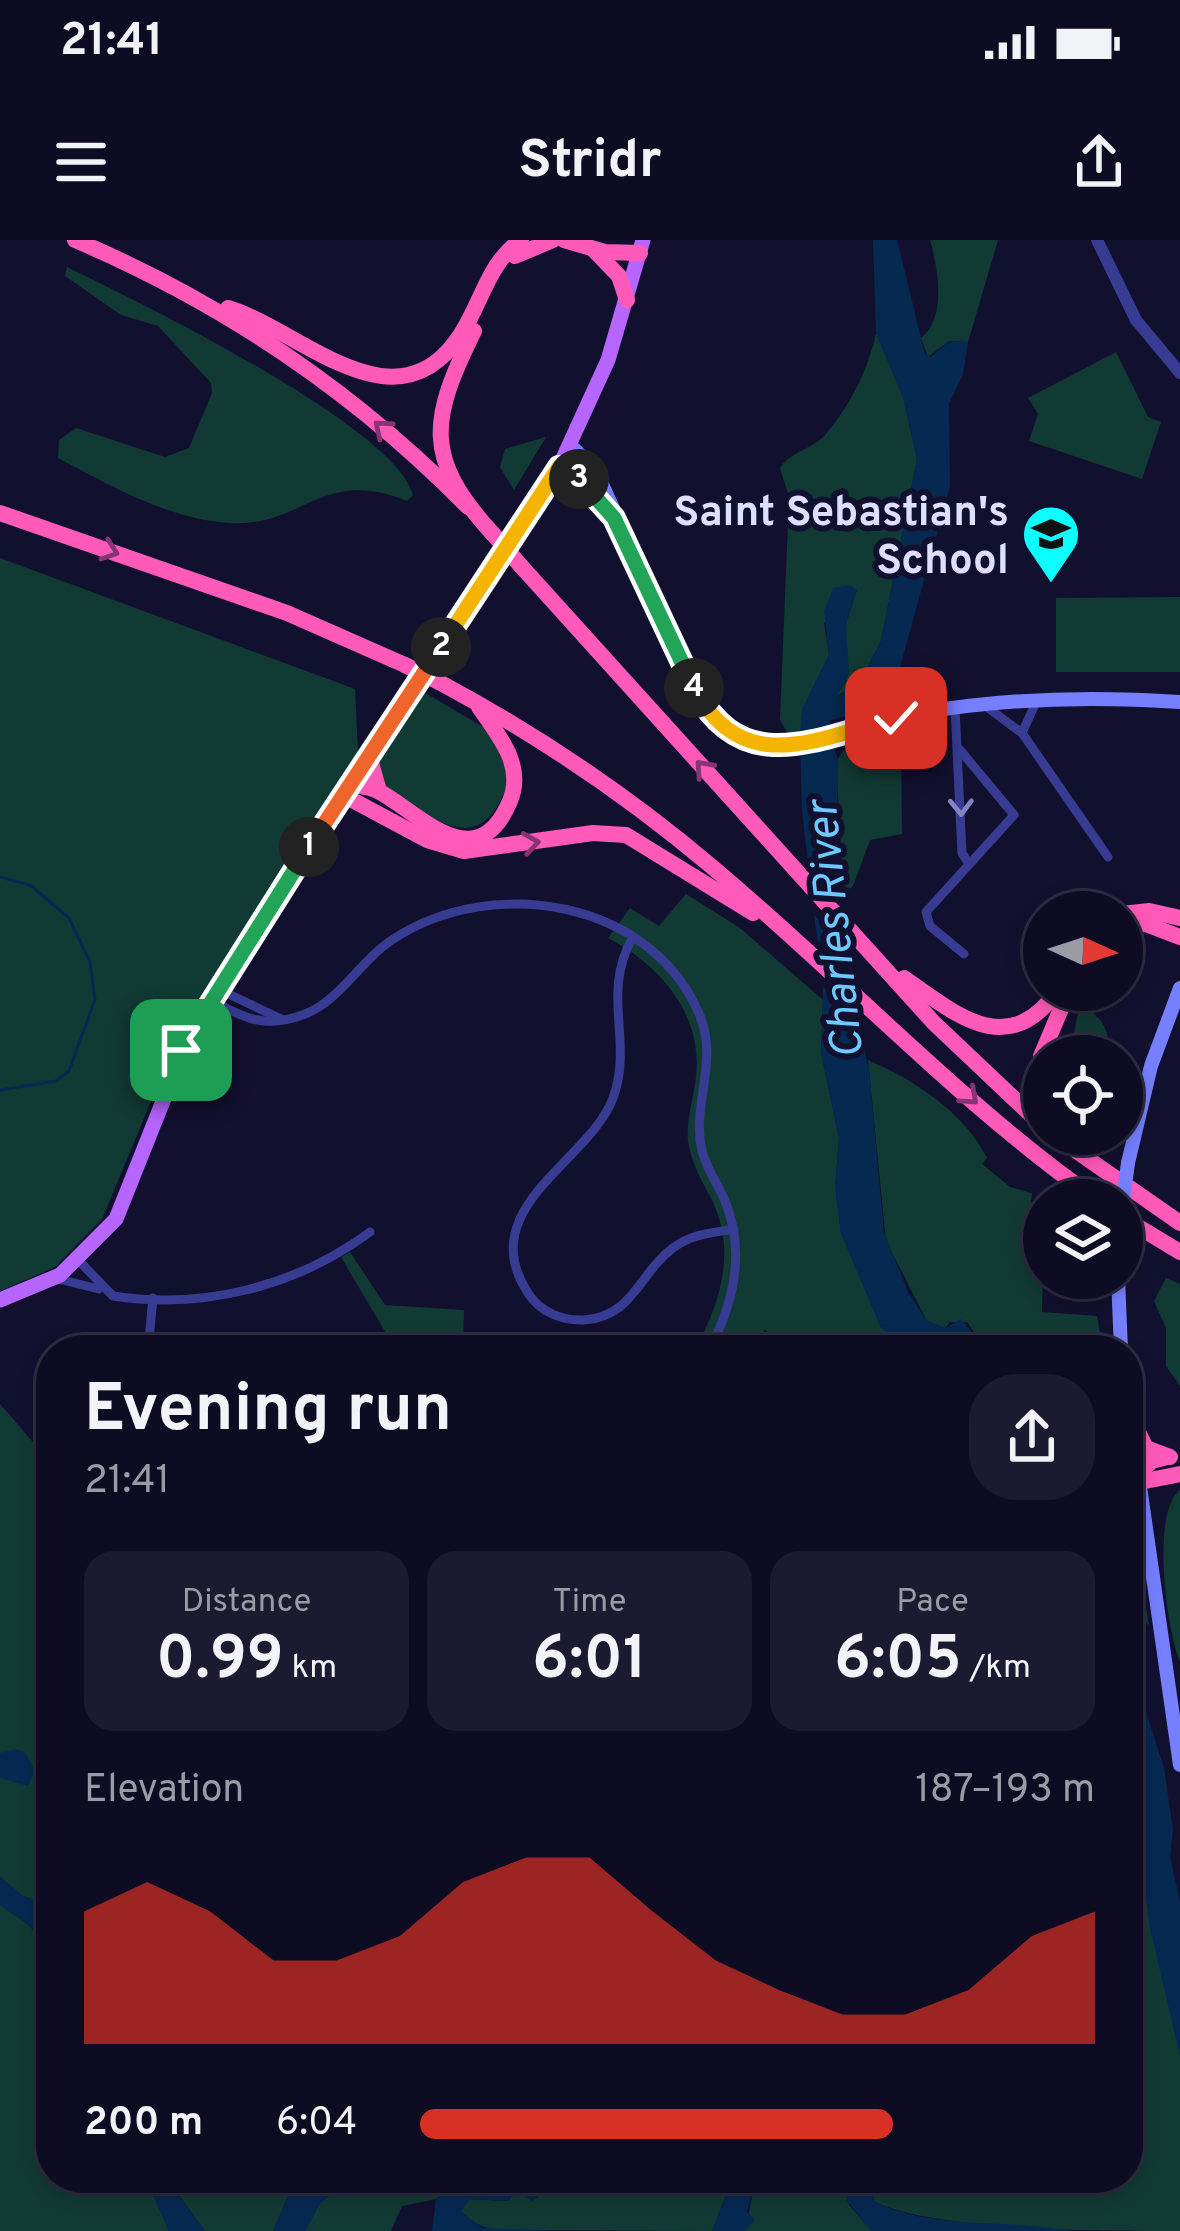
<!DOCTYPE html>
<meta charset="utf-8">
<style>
body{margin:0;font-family:Overpass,sans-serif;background:#1c1a30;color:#f1f3f6;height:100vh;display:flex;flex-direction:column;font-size:45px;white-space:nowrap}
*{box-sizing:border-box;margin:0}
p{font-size:39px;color:#9b9ba6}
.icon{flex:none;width:66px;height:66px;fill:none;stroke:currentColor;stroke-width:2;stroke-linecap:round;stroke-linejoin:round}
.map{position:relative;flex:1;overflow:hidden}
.sheet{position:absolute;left:36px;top:1095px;width:1107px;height:858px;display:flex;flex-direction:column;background:#0e0c23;border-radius:48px;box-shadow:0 6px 18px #0003,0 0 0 3px #2e2c41}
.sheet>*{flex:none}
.needle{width:78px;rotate:93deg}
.buttons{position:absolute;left:1023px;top:651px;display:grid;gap:24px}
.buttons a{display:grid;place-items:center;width:120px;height:120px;border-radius:50%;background:#0e0c23;box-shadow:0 6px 18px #0003,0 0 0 3px #2e2c41;font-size:60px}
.pin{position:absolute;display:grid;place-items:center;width:102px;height:102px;color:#fff;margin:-51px;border-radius:24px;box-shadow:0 6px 18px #0006}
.km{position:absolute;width:60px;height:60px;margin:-30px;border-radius:50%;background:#222;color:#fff;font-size:33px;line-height:60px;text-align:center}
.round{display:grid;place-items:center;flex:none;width:126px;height:126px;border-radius:48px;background:#1c1a30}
.head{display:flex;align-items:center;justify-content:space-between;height:204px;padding:0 48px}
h1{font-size:66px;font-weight:700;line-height:90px}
.stats{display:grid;grid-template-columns:repeat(3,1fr);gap:18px;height:204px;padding:12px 48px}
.stats div{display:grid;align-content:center;border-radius:30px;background:#1c1a30;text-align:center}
.stats b{font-size:60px;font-weight:700}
.stats small{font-size:33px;font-weight:400}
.stats p{font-size:33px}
.chart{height:336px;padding:24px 48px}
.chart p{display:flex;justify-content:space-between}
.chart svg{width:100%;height:216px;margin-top:12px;fill:#d93025;opacity:.7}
ul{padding:0 48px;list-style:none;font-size:39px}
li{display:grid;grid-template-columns:192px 144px 1fr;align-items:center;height:90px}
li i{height:30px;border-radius:15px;background:#d93025}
.status{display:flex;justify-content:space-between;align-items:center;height:84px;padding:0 60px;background:#0e0c23;direction:ltr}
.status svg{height:33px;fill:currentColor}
header{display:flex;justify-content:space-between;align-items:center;height:156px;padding:0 48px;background:#0e0c23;font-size:54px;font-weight:700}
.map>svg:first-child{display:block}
.green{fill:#123a34}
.water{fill:#062952}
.pier{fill:#12102f}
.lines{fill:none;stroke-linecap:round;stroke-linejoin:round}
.stream{stroke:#062952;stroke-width:3}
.minor{stroke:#373c92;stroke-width:9}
.tertiary{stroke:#373c92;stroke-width:12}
.secondary{stroke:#757fff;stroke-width:14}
.primary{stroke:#b665ff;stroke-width:15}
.motorway{stroke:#ff59b9;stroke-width:16}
.secondary-bridge{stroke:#757fff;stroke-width:14}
.motorway-bridge{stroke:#ff59b9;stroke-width:16}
.oneway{stroke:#883474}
.oneway2{stroke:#8285c3}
.split-1-casing{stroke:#fff;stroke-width:24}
.split-2-casing{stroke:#fff;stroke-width:24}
.split-3-casing{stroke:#fff;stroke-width:24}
.split-4-casing{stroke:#fff;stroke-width:24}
.split-5-casing{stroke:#fff;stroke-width:24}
.split-1{stroke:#22a559;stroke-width:15}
.split-2{stroke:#f0652b;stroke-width:15}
.split-3{stroke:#f5b400;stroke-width:15}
.split-4{stroke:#22a559;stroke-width:15}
.split-5{stroke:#f5b400;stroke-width:15}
.labels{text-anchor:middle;stroke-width:12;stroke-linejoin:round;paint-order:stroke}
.poi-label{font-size:42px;font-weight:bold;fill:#dedeff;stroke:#12102f;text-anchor:end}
.water-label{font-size:45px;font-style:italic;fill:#6ccaff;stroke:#12102f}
</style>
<div class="status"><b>21:41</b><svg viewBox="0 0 49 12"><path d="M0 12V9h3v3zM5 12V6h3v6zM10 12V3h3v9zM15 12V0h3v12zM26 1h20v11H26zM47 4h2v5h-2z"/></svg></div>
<header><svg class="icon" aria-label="menu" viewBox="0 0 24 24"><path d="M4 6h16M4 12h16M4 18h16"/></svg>Stridr<svg class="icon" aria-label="share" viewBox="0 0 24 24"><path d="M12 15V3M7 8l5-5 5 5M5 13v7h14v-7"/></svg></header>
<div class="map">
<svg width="1180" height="1991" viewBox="0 0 1180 1991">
<rect width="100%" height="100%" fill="#12102f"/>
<g class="green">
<path d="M930,0H998L968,102L949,101L928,117L921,98C947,78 938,28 930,0Z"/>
<path d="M67,27C137,61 396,187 413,255L407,261C322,226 302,288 230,283C168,279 111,246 58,218L59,200L76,188L165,217L189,208L212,153L211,143L158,86L121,75L65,36Z"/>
<path d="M876,93L903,157L917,219L881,401L859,444L835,457L846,441V384L857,350L824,383L829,414L800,494L790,497L780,480L789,257L780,228C791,211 813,209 825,195C850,166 868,130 876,93Z"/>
<path d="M1116,112L1148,177L1161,182L1142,239L1029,201L1038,174L1028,158Z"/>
<path d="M546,197L514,250L500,227L505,209Z"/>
<path d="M0,318L355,449L358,512L182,787L102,979L55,1027L0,1051Z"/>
<path d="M1180,357V432H1056V358Z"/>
<path d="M422,451L490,491L510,538C482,620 443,583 387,553L376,523Z"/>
<path d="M889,498L901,505L902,594L870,600L853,646L844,653L836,522L843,511Z"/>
<path d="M686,654L740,688L823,760L821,812L839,898L835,947L841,993L881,1087L909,1110H790L765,1090L747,1110H695C720,1063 737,1012 712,960C702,941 691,923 688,901C686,878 694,858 696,837C703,774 660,725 608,698L630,668L659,686Z"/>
<path d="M1080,764C1101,776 1114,792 1104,816H1069Z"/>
<path d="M868,820C914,840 964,872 987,918L982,924L1010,947L1032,953L1031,963L1044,973L1042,1072L1097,1076L1103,1110H986L967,1082H950L945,1088L927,1081L886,1001Z"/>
<path d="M350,1012L385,1065L464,1070L463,1110H396L341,1017Z"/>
<path d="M1166,1038L1180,1044V1146L1166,1126V1088L1154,1061Z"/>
<path d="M0,1164L51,1223V1666L23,1656L0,1637Z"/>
<path d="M1180,1250V1422C1166,1389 1151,1271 1180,1250Z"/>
<path d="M1128,1261L1149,1385L1128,1372Z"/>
<path d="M1128,1572C1144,1651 1166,1734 1180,1815C1180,1870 1180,1935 1180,1991C1103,1991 936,1991 875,1962L866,1938H1128Z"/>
<path d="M0,1665L29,1685L51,1713V1938H146L169,1991H0Z"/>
<path d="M180,1938H296L273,1991H205L173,1947Z"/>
<path d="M352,1938H465L436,1959L402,1966L391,1991H305L320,1963Z"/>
<path d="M586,1938H733L712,1991L493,1990L466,1980L460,1971L469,1959L508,1961L517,1949L532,1961L546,1951Z"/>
<path d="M756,1938H844L849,1965L872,1991H745Z"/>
</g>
<g class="water">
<path d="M873,0H897L925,114L931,117L949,101L968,102L963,134L949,163L950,246L900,427L880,461L866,471L831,480L827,490L838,519L837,589L855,769L869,830L884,992L908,1052L927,1081L945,1088L961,1079L986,1110H909L881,1088L841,993L835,947L839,898L821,813L823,748L802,572L800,494L802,469L829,414L824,371L833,348L850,345L857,350L846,384L849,434L836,457L859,444L881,401L917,219L903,157L876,93Z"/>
<path d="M1128,1416L1164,1528L1173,1590L1170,1617L1180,1661V1816L1150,1688L1138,1599L1128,1578Z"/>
<path d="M15,1509L25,1512L35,1531L28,1546L0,1538V1513Z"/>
<path d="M0,1637L23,1656L51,1666V1713L29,1685L0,1665Z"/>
<path d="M146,1938H180L173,1948L205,1991H169Z"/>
<path d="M296,1938H352L320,1963L305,1991H273Z"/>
<path d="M465,1938H586L546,1951L532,1961L517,1949L508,1961L470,1959L461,1971L482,1988L561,1991H432L436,1959Z"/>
<path d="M733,1938H758L747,1972L755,1980L745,1991H712Z"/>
<path d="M846,1938H866L875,1962C936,1991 1004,1978 1072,1991H871L847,1961Z"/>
</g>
<g class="pier">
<path d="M804,618L852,672L857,723L807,667Z"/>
<path d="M810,693L858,736L863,782L815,740Z"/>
</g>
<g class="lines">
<path class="stream" d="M0,637L30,645L69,678L90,722L95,759L69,831L56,841L0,850"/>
<g class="minor">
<path d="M984,465L1022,493L1108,617"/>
<path d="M955,468L962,613L967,621"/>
<path d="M1022,493L1037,460"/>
<path d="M960,510L1014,575L926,672L930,686L964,714"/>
<path d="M633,697C600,754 634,801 613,858C590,921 472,968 528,1053C540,1072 562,1081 584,1080C633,1077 639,1033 673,1008C691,994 712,993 734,989"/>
<path d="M218,749L281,779"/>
<path d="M211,760C244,779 267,789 305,774C341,760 362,718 395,698C493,635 652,659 700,776C719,823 691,865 702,911C707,930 718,944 725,961C746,1012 734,1063 709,1110"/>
<path d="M79,1021L113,1056C204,1070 297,1046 370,992"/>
<path d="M58,1039L99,1049"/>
<path d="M148,1110L153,1058"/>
</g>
<path class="tertiary" d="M1097,0L1136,80L1180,133"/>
<g class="secondary">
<path d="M570,205L595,229L700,459C717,485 743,504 775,507C821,510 874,481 920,473C1006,458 1093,456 1180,462"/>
<path d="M559,227L581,240L604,265"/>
<path d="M1128,923L1151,826L1180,748"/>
<path d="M1118,1038L1121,1110"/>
<path d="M1128,1163L1180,1525"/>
</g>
<path class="primary" d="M0,1060L60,1035L116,979L191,791L559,227L608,120L643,0"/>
<g class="motorway">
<path d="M75,0C223,63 355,152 468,267"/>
<path d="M564,0L605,12L640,13"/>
<path d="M594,10L619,36L627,60"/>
<path d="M515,16L553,0"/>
<path d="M228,68C301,90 396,194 461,94C482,62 488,23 521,0"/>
<path d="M474,91C431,178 422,217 493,294"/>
<path d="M0,273L287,373L405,425"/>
<path d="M521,326L934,783L1044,887"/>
<path d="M439,442C536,494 627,555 711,626C841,735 958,862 1097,960"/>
<path d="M369,516L379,551"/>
<path d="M351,544C359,546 370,547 378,551C416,570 476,642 510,561C525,525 498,495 479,467"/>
<path d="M343,555L427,600L464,611L593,593L626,595L753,673"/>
<path d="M1122,674L1149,671L1180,678"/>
<path d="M1122,686L1146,684L1180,697"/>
<path d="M904,738C955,773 1007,822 1058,750"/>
<path d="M1044,862L1041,816L1069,750"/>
<path d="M1052,894L1180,983"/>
<path d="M1122,977L1180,1012"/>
<path d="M1130,1176L1146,1208L1170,1217"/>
<path d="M1138,1234L1152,1221L1167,1217"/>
<path d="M1140,1242L1180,1234"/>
</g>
<path class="secondary-bridge" d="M1122,967L1128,923"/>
<g class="motorway-bridge">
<path d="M493,294L521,326"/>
<path d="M405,425L439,442"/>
</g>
</g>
<defs><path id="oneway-chevron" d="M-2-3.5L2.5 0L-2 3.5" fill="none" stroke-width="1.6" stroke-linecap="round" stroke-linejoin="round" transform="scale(3)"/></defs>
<g class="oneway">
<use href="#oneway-chevron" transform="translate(382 188) rotate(-140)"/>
<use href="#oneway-chevron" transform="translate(110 311) rotate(19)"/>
<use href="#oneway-chevron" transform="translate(703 528) rotate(-132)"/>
<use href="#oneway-chevron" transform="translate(531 603) rotate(-9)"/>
<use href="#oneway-chevron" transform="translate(970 857) rotate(42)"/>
</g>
<use class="oneway2" href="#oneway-chevron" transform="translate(961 567) rotate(89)"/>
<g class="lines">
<defs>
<path id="split-1" d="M181,810L309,607"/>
<path id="split-2" d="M309,607L441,407"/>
<path id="split-3" d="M441,407L559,227L579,239"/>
<path id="split-4" d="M579,239L614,278L694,448"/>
<path id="split-5" d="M694,448C743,540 818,498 896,478"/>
</defs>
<use href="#split-1" class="split-1-casing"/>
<use href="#split-2" class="split-2-casing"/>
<use href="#split-3" class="split-3-casing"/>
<use href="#split-4" class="split-4-casing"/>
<use href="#split-5" class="split-5-casing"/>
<use href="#split-1" class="split-1"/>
<use href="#split-2" class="split-2"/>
<use href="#split-3" class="split-3"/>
<use href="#split-4" class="split-4"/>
<use href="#split-5" class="split-5"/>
</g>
<defs>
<symbol id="school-pin" viewBox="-11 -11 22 30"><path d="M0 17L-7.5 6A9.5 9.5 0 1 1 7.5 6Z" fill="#0affff" stroke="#12102f"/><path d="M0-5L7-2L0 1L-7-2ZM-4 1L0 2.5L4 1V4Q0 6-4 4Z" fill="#111"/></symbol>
</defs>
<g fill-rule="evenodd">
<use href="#school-pin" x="1018" y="261" width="66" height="90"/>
</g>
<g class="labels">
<g class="poi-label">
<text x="1009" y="285">Saint Sebastian's<tspan x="1009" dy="48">School</tspan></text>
</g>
<g class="water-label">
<text transform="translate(833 690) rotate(-96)" y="16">Charles River</text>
</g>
</g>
</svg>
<div class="buttons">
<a><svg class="needle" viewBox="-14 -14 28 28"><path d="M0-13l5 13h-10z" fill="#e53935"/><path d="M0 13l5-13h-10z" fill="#9b9ba6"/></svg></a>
<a><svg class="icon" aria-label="locate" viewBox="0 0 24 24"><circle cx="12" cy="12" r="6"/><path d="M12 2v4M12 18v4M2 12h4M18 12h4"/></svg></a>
<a><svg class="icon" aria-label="layers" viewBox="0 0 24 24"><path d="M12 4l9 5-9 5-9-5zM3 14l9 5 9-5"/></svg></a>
</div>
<div class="pin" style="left:181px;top:810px;background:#1e9e55"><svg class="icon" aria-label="arrive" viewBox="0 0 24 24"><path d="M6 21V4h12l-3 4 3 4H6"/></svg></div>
<div class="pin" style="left:896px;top:478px;background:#d93025"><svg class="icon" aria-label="check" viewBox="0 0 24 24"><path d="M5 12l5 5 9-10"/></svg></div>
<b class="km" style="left:309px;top:607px">1</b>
<b class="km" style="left:441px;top:407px">2</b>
<b class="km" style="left:579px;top:239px">3</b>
<b class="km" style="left:694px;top:448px">4</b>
<section class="sheet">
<div class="head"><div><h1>Evening run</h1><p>21:41</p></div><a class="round"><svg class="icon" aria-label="share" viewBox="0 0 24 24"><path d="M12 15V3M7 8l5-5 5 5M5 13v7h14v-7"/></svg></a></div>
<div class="stats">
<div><p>Distance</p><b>0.99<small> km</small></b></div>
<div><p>Time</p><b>6:01</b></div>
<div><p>Pace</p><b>6:05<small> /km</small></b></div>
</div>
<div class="chart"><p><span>Elevation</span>187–193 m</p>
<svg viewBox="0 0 160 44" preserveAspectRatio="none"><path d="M0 44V17L10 11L20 17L30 27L40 27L50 22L60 11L70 6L80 6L90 17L100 27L110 33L120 38L130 38L140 33L150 22L160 17V44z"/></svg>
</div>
<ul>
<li><b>200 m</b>6:04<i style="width:70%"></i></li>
</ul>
</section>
</div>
